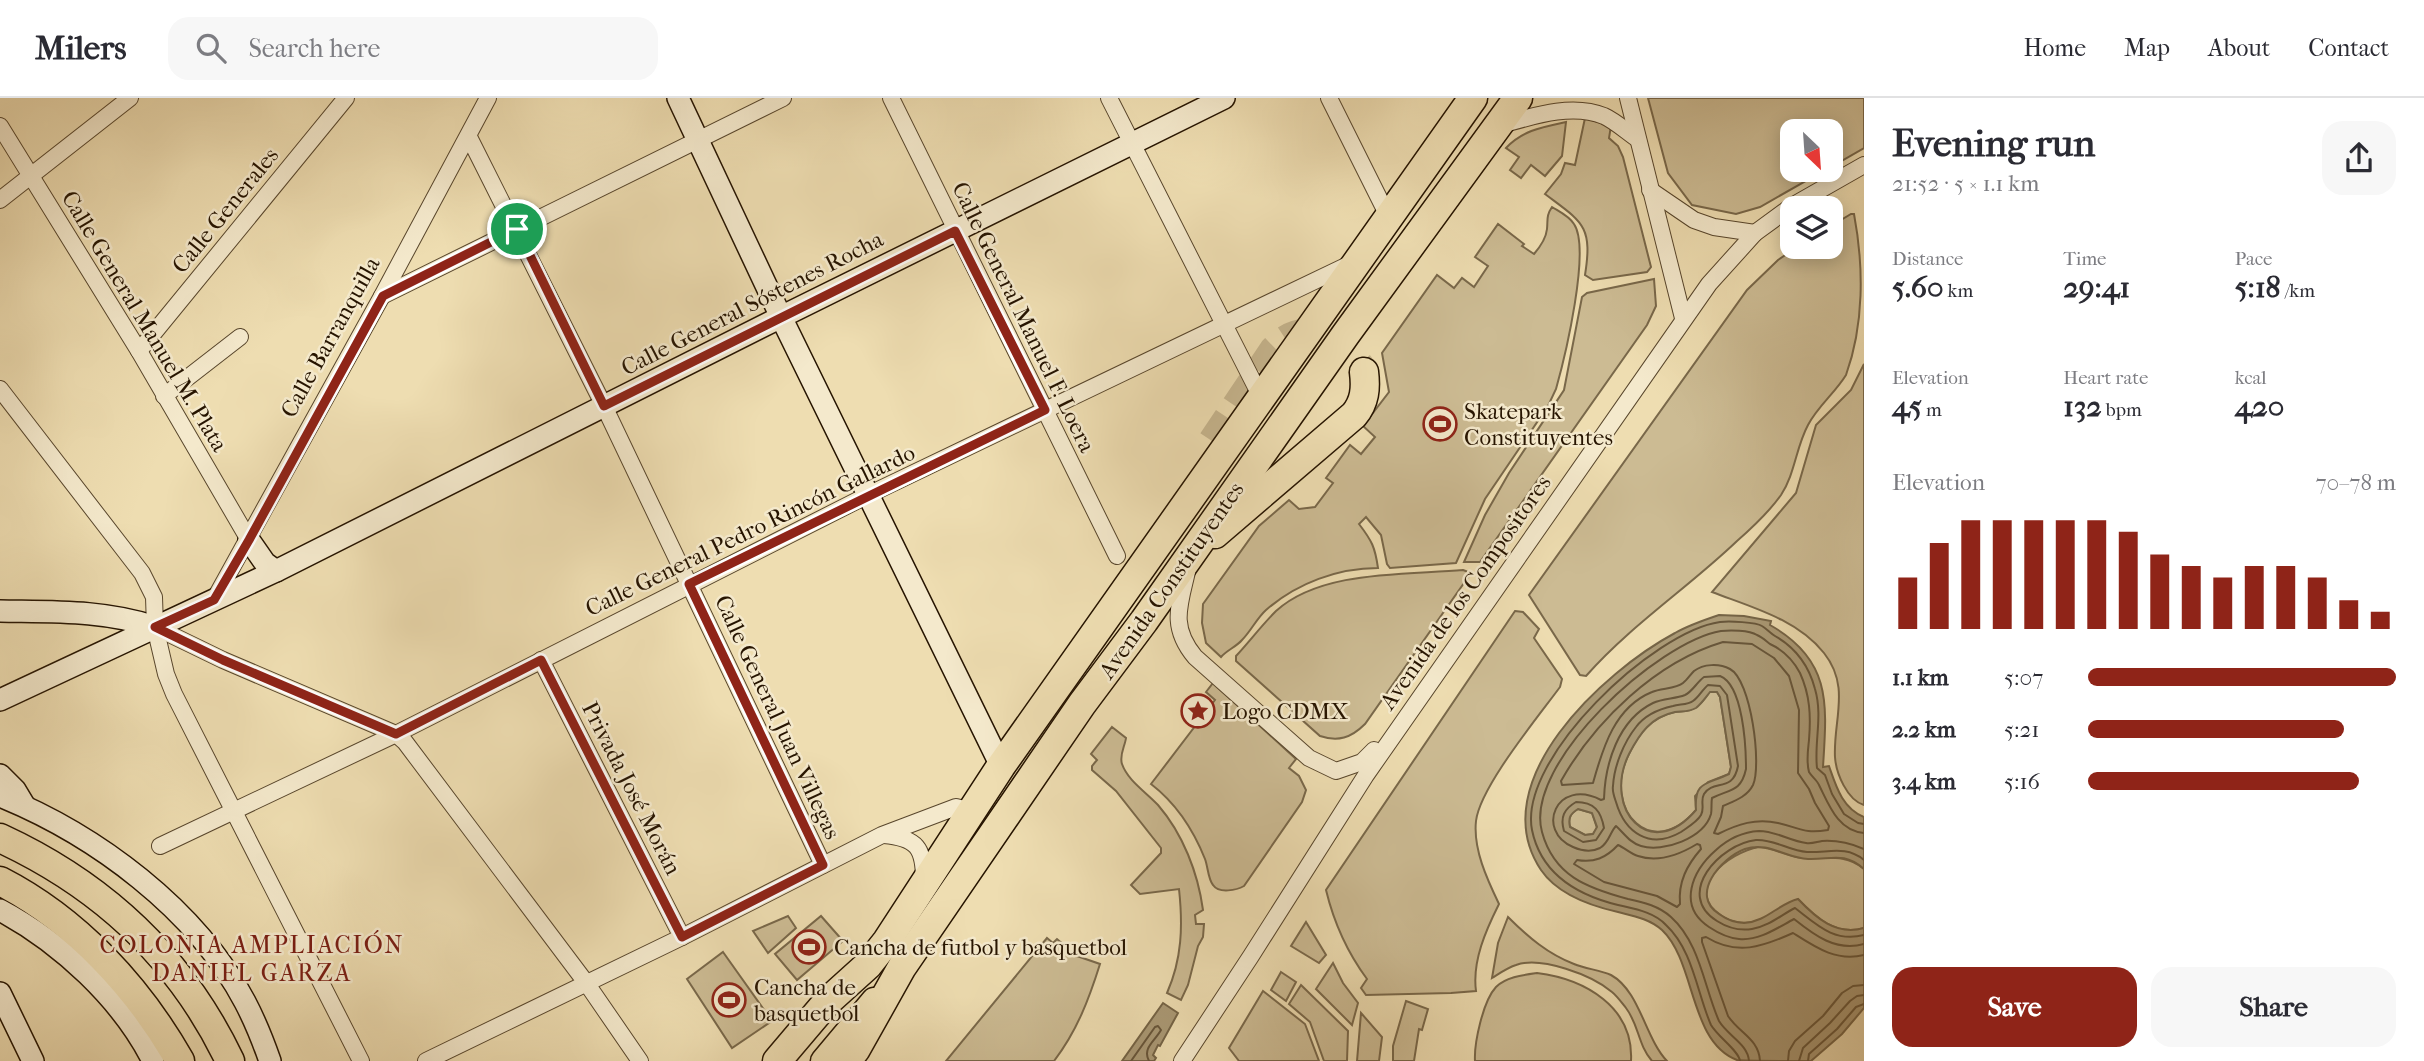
<!DOCTYPE html>
<meta charset="utf-8">
<style>
body{margin:0;font-family:"IM FELL French Canon",serif;background:#f7f7f7;color:#2b2b33;height:100vh;display:flex;flex-direction:column;font-size:26px;white-space:nowrap}
*{box-sizing:border-box;margin:0}
p{font-size:23px;color:#7c7c81}
.icon{flex:none;width:38px;height:38px;fill:none;stroke:currentColor;stroke-width:2;stroke-linecap:round;stroke-linejoin:round}
.map{position:relative;flex:1;overflow:hidden}
.panel{display:flex;flex-direction:column;background:#fff;width:560px}
.panel>*{flex:none}
.needle{width:46px;rotate:155deg}
.buttons{position:absolute;left:1780px;top:21px;display:grid;gap:14px}
.buttons a{display:grid;place-items:center;width:63px;height:63px;border-radius:14px;background:#fff;box-shadow:0 4px 18px #0003;font-size:35px}
.pin{position:absolute;display:grid;place-items:center;width:60px;height:60px;color:#fff;margin:-30px;border:4px solid #fff;border-radius:50%;box-shadow:0 2px 7px #0007}
.round{display:grid;place-items:center;flex:none;width:74px;height:74px;border-radius:21px;background:#f7f7f7}
.summary{display:flex;align-items:center;justify-content:space-between;height:119px;padding:0 28px}
h1{font-size:38px;font-weight:700;line-height:52px}
.figures{display:grid;grid-template-columns:repeat(3,1fr);gap:10px;height:119px;padding:7px 28px}
.figures div{display:grid;align-content:center}
.figures b{font-size:30px;font-weight:700}
.figures small{font-size:19px;font-weight:400}
.figures p{font-size:19px}
.chart{height:196px;padding:14px 28px}
.chart p{display:flex;justify-content:space-between}
.chart svg{width:100%;height:126px;margin-top:7px;stroke:#8f2418;stroke-width:6}
.primary-button{display:flex;gap:14px;margin-top:auto;padding:14px 28px}
.primary-button a{flex:1;height:80px;border-radius:21px;background:#8f2418;color:#fff;font-size:28px;font-weight:700;line-height:80px;text-align:center}
.primary-button a+a{background:#f7f7f7;color:#2b2b33}
ul{padding:0 28px;list-style:none;font-size:23px}
li{display:grid;grid-template-columns:112px 84px 1fr;align-items:center;height:52px}
li i{height:18px;border-radius:9px;background:#8f2418}
header{display:flex;align-items:center;gap:42px;box-sizing:border-box;height:98px;padding:0 35px;background:#fff;border-bottom:2px solid #e1e1e2}
header strong{font-size:33px}
nav{display:flex;gap:38px;margin-inline-start:auto;font-size:24px}
.search{width:490px;height:63px;background:#f7f7f7;display:flex;align-items:center;gap:18px;box-sizing:border-box;padding:0 24px;border-radius:21px;color:#7c7c81;font-size:26px}
main{display:flex;flex:1;min-height:0}
.map>svg:first-child{display:block}
.green{fill:#ccbb93;stroke:#79684a;stroke-width:2}
.water{fill:#aa9975;stroke:#756446;stroke-width:2;fill-rule:evenodd}
.lines{fill:none;stroke-linecap:round;stroke-linejoin:round}
.shore{stroke:#68563a;stroke-width:2}
.highway-tunnel{stroke:#c6b58e;stroke-width:28;stroke-dasharray:28 14;stroke-linecap:butt}
.street-casing{stroke:#58462c;stroke-width:18}
.secondary-casing{stroke:#261400;stroke-width:24}
.primary-casing{stroke:#261400;stroke-width:27}
.highway-casing{stroke:#261400;stroke-width:31}
.street{stroke:#f4e9cc;stroke-width:16}
.secondary{stroke:#f4e9cc;stroke-width:21}
.primary{stroke:#eeddb1;stroke-width:24}
.highway{stroke:#eeddb1;stroke-width:28}
.route-casing{stroke:#fff;stroke-width:14}
.route{stroke:#8f2418;stroke-width:9}
.labels{text-anchor:middle;stroke-width:5;stroke-linejoin:round;paint-order:stroke}
.street-label{font-size:23px;fill:#261400;stroke:#f4e9cc}
.poi-label{font-size:23px;fill:#261400;stroke:#f4e9cc;text-anchor:start}
.neighbourhood-label{font-size:24px;letter-spacing:2px;fill:#7a1f14;stroke:#f4e9cc}
</style>
<header>
<strong>Milers</strong>
<div class="search"><svg class="icon" aria-label="search" viewBox="0 0 24 24"><circle cx="10" cy="10" r="6"/><path d="M15 15l6 6"/></svg>Search here</div>
<nav><a>Home</a><a>Map</a><a>About</a><a>Contact</a></nav>
</header>
<main>
<div class="map">
<svg width="1864" height="963" viewBox="0 0 1864 963">
<rect width="100%" height="100%" fill="#eeddb1"/>
<filter id="stains"><feTurbulence type="fractalNoise" baseFrequency=".00286" numOctaves="4"/><feColorMatrix values="0 0 0 0 .2 0 0 0 0 .09 0 0 0 0 .02 0 0 0 .5 -.17"/></filter>
<radialGradient id="worn" r=".72"><stop offset=".6" stop-color="#630" stop-opacity="0"/><stop offset="1" stop-color="#630" stop-opacity=".3"/></radialGradient>
<g class="green">
<path d="M1648,0H1864V50L1831,69L1830,33H1792V72H1825L1760,109L1736,116L1692,107L1668,75Z"/>
<path d="M1585,20L1611,28L1609,40L1618,48L1623,59L1651,169L1647,174L1593,182L1585,177C1593,127 1582,124 1545,96L1561,76L1565,65L1575,67Z"/>
<path d="M1566,24L1562,58L1545,78L1531,67L1521,80L1510,72L1519,59L1506,50C1523,32 1543,29 1566,24Z"/>
<path d="M1552,109C1560,114 1569,118 1574,126C1591,151 1565,259 1556,291L1548,308L1485,401L1456,465L1390,470L1387,466L1381,437L1366,419L1359,426C1372,443 1375,449 1378,470C1338,470 1297,485 1266,512C1257,520 1251,533 1242,542C1236,549 1227,552 1221,559L1206,545L1202,525L1203,506L1259,428L1289,402L1299,411L1315,409L1333,385L1326,380L1350,347L1361,356L1375,339L1363,328L1389,294L1382,255L1437,177L1454,190L1462,180L1474,189L1488,168L1475,159L1498,126L1524,146L1522,148L1534,156C1540,149 1546,141 1547,131C1548,121 1546,118 1552,109Z"/>
<path d="M1851,116H1854C1864,169 1864,227 1846,277C1835,295 1818,308 1808,327C1796,349 1795,376 1781,397C1769,414 1753,429 1737,443C1689,489 1631,527 1586,578L1580,577L1529,497L1747,192L1778,162L1797,149H1830L1831,128Z"/>
<path d="M1654,181L1656,208L1647,227L1480,464H1464L1485,417L1509,375L1564,292L1582,199L1587,195Z"/>
<path d="M1864,266V707C1847,702 1836,675 1835,659C1833,622 1851,589 1824,555C1797,521 1751,509 1712,494L1796,395L1816,327L1851,292Z"/>
<path d="M1463,472L1471,475L1365,626C1351,640 1338,644 1320,638L1236,563V558C1249,544 1262,527 1276,513C1321,472 1405,477 1463,472Z"/>
<path d="M1515,513L1523,514L1539,531L1534,540L1562,581L1560,589C1538,619 1480,689 1476,723C1473,751 1487,781 1499,806C1486,832 1472,863 1476,893L1451,895L1366,897L1361,890L1367,881C1347,854 1334,825 1326,792Z"/>
<path d="M1213,585L1296,661L1289,670L1299,678L1306,692L1302,704L1244,788C1237,792 1219,796 1213,787C1208,781 1208,769 1205,761C1193,731 1177,706 1151,686L1215,602L1206,594Z"/>
<path d="M1710,593L1717,594L1720,599L1731,669L1729,676L1708,684L1695,698L1696,712C1652,764 1604,713 1627,660C1637,638 1650,619 1675,614C1682,613 1690,614 1696,609C1702,606 1706,599 1710,593Z"/>
<path d="M1112,629L1126,640C1125,648 1119,657 1122,666C1128,683 1146,694 1158,707C1183,736 1198,775 1203,812L1195,817L1196,826H1204L1203,839L1198,848L1188,887L1181,902L1167,895C1182,861 1183,828 1179,791L1140,796L1131,787L1161,755V750L1116,693L1092,672V668L1097,662L1091,656Z"/>
<path d="M1578,711L1592,715L1597,730L1593,736L1585,737L1570,729C1568,720 1570,716 1578,711Z"/>
<path d="M1759,749C1772,750 1783,756 1796,759C1820,763 1843,753 1864,771V830C1836,838 1816,820 1798,801C1784,809 1769,820 1753,824C1743,826 1731,824 1722,818C1681,792 1729,754 1759,749Z"/>
<path d="M788,818L796,830L768,855L753,833Z"/>
<path d="M821,818L843,843L797,882L775,856Z"/>
<path d="M1508,819C1528,839 1548,856 1574,866C1586,871 1600,872 1611,877C1640,893 1645,940 1667,963H1652C1638,947 1639,927 1626,910C1622,905 1617,898 1612,894C1592,877 1541,858 1516,867C1507,870 1500,875 1492,880L1498,845Z"/>
<path d="M1306,824L1326,857L1319,865L1291,848Z"/>
<path d="M1047,840L1053,845L1057,841L1077,858L1100,866C1089,901 1077,933 1054,963H946Z"/>
<path d="M723,854L772,923L732,950L687,881Z"/>
<path d="M1333,865L1343,885L1358,905L1352,927L1316,891Z"/>
<path d="M1281,874L1296,884L1286,903L1271,892Z"/>
<path d="M1537,875C1585,881 1634,909 1631,963H1475C1474,945 1483,903 1496,889C1506,879 1523,877 1537,875Z"/>
<path d="M1301,887L1348,933L1347,963H1324L1310,924L1289,906Z"/>
<path d="M1263,893L1305,926L1319,963H1239L1229,950Z"/>
<path d="M1406,903L1428,911L1422,932L1419,931L1414,963H1393V948Z"/>
<path d="M1361,915L1382,939L1379,963H1357Z"/>
</g>
<g class="water">
<path d="M1719,517L1744,518L1771,523L1770,527C1832,562 1827,606 1823,669L1829,668C1836,688 1842,710 1864,719V771C1843,753 1831,762 1808,761C1786,760 1768,743 1745,751C1721,760 1689,797 1719,816C1726,821 1735,825 1744,825C1766,824 1778,806 1798,801C1816,820 1836,838 1864,830V910L1842,936L1811,963C1796,963 1747,963 1737,962C1689,944 1696,864 1662,832C1650,821 1634,818 1618,814C1591,808 1558,797 1541,772C1482,684 1604,573 1675,535C1689,527 1704,522 1719,517ZM1710,594H1717L1720,599L1731,669L1729,676C1707,687 1694,682 1696,712C1650,766 1602,711 1629,656C1640,635 1651,619 1675,614C1682,613 1689,614 1696,610C1701,606 1706,599 1710,594ZM1578,711L1592,715L1597,729L1593,736L1585,737L1570,729C1568,720 1570,716 1578,711Z"/>
<path d="M1163,905L1178,915L1160,948L1158,947L1153,957L1156,960L1154,963H1122Z"/>
</g>
<g class="lines">
<g class="shore">
<path d="M1723,544L1752,546L1774,560L1789,578L1799,612L1798,675L1809,691L1815,705L1829,728L1828,732C1803,736 1801,730 1778,725C1756,720 1738,726 1718,736L1714,735L1721,719L1723,708C1734,703 1747,699 1753,687C1762,667 1751,582 1730,571C1719,565 1703,566 1694,573C1690,577 1687,582 1683,585C1676,591 1661,590 1652,594C1615,609 1603,649 1593,685L1562,687L1561,683C1595,623 1656,564 1723,544Z"/>
<path d="M1720,578C1743,587 1746,648 1746,671C1741,694 1730,691 1712,700C1711,705 1712,711 1711,716C1704,740 1663,755 1641,748C1630,745 1624,735 1616,728C1610,734 1609,745 1600,750C1592,754 1582,753 1573,749C1535,733 1556,679 1601,702L1604,701C1605,666 1618,622 1653,605C1663,600 1675,601 1685,597C1692,594 1697,584 1704,579Z"/>
<path d="M1708,587L1720,588L1727,597L1738,668C1733,695 1713,681 1704,696C1700,703 1705,710 1701,717C1697,724 1688,729 1681,734C1650,752 1625,735 1616,704C1614,698 1612,693 1613,688C1614,668 1624,644 1636,629C1645,617 1659,611 1673,608C1679,606 1688,607 1693,603C1699,599 1702,592 1708,587Z"/>
<path d="M1576,704C1594,704 1601,713 1604,730L1596,742L1583,744L1564,733C1560,719 1564,711 1576,704Z"/>
<path d="M1697,746L1700,747L1701,751C1687,767 1678,784 1680,806L1677,809L1657,798L1604,784L1574,766L1577,762C1594,765 1606,760 1618,747C1625,750 1631,756 1638,758C1659,765 1679,757 1697,746Z"/>
<path d="M1864,751C1850,745 1837,742 1822,743C1816,744 1812,746 1806,745C1790,743 1776,733 1759,733C1742,734 1728,741 1716,752C1692,773 1677,808 1709,829C1718,835 1728,840 1739,841C1759,843 1777,830 1794,821C1814,837 1836,854 1864,846"/>
<path d="M1864,762C1846,747 1828,755 1807,754C1789,753 1775,741 1756,742C1720,746 1674,796 1717,823C1728,830 1739,833 1752,831C1769,828 1781,817 1795,810C1816,826 1834,845 1864,837"/>
<path d="M1131,963L1155,929L1158,928L1161,932C1155,943 1142,950 1149,963"/>
<path d="M1740,963C1739,953 1718,939 1711,927C1697,895 1693,852 1666,827C1654,814 1635,811 1618,807C1577,797 1541,776 1532,732C1518,660 1654,533 1720,524C1729,523 1756,524 1762,528C1767,531 1770,535 1775,538C1796,550 1809,568 1815,591C1823,618 1814,644 1817,670L1825,677L1832,696L1844,716L1858,725L1864,726"/>
<path d="M1749,963C1748,946 1728,938 1719,923C1704,889 1700,845 1671,819C1659,808 1643,804 1628,801C1587,790 1554,778 1542,734C1523,665 1659,543 1721,533C1730,532 1749,532 1757,537C1762,539 1766,543 1770,546C1783,552 1793,562 1800,575C1810,597 1811,618 1809,642C1808,652 1806,663 1809,674C1812,679 1817,682 1819,687C1829,707 1838,733 1864,735"/>
<path d="M1760,963C1759,941 1739,935 1728,918L1702,844V840L1706,839C1737,858 1762,849 1793,835C1815,849 1836,864 1864,857"/>
<path d="M1788,963L1789,953L1795,943L1823,918L1842,895L1853,888L1864,887"/>
<path d="M1799,963L1803,950L1830,925L1850,903L1857,898L1864,897"/>
<path d="M1808,963L1809,956L1837,931L1856,909L1864,906"/>
</g>
<path class="highway-tunnel" d="M1212,343L1273,252C1296,229 1310,231 1336,248C1348,256 1358,261 1364,274"/>
<defs>
<g id="street">
<path d="M891,0L1117,458"/>
<path d="M1109,0L1261,299"/>
<path d="M1329,0L1389,120"/>
<path d="M1628,0L1683,220"/>
<path d="M1501,27C1533,18 1572,5 1604,18C1615,23 1626,33 1636,40"/>
<path d="M0,28L139,253L249,442"/>
<path d="M469,39L604,308L823,767"/>
<path d="M1650,92L1694,122L1714,129L1755,135"/>
<path d="M0,102L130,0"/>
<path d="M382,198L783,0"/>
<path d="M139,253L346,0"/>
<path d="M0,291L142,475L154,499L155,529L166,576L174,596L361,963"/>
<path d="M164,298L240,239"/>
<path d="M1187,474C1179,508 1170,529 1195,559L1309,660L1336,673L1362,664L1374,652"/>
<path d="M214,502L382,198L488,0"/>
<path d="M155,529L223,562L396,636L405,644L587,886L640,963"/>
<path d="M541,562L682,839"/>
<path d="M884,737C917,740 924,750 924,782"/>
<path d="M160,748L396,636L868,397L1352,165"/>
<path d="M426,963L682,839L882,737L956,709L972,713"/>
<path d="M1182,963L1251,858L1366,677L1709,186L1755,135L1792,108L1864,67"/>
</g>
<g id="secondary">
<path d="M678,0L781,219L1001,668"/>
<path d="M249,442L265,465L276,473"/>
<path d="M0,513C53,514 104,512 155,529"/>
<path d="M0,602L276,473L781,219L1224,0"/>
<path d="M0,677L15,692L24,707"/>
<path d="M0,698C96,737 196,811 245,904C255,923 263,943 270,963"/>
<path d="M0,812C60,844 122,901 153,963"/>
<path d="M0,895L33,963"/>
</g>
<path id="primary" d="M823,963L874,902"/>
<g id="highway">
<path d="M1215,436L1354,317C1365,304 1366,290 1364,274"/>
<path d="M0,740C104,788 181,860 230,963"/>
<path d="M0,783C76,822 138,889 180,963"/>
<path d="M777,963L827,904L868,867L887,843L1001,668L1473,0"/>
<path d="M847,963L856,951L902,869L1082,606L1144,523L1346,236L1518,0"/>
</g>
</defs>
<use href="#street" class="street-casing"/>
<use href="#secondary" class="secondary-casing"/>
<use href="#primary" class="primary-casing"/>
<use href="#highway" class="highway-casing"/>
<use href="#street" class="street"/>
<use href="#secondary" class="secondary"/>
<use href="#primary" class="primary"/>
<use href="#highway" class="highway"/>
</g>
<g class="lines">
<defs>
<path id="route" d="M517,131L604,308L955,133L1045,312L689,486L823,767L682,839L541,562L396,636L223,562L155,529L214,502L249,442L383,198Z"/>
</defs>
<use href="#route" class="route-casing"/>
<use href="#route" class="route"/>
</g>
<defs>
<symbol id="stadium-ring" viewBox="-11 -11 22 22"><circle r="9.5" fill="#f4e9cc" stroke="#8f2418" stroke-width="1.5"/><path d="M0-5a6.5 5 0 1 0 0 10a6.5 5 0 1 0 0-10ZM-3.5-1.8h7v3.6h-7Z" fill="#8f2418"/></symbol>
<symbol id="sight-ring" viewBox="-11 -11 22 22"><circle r="9.5" fill="#f4e9cc" stroke="#8f2418" stroke-width="1.5"/><path d="M0-6L1.8-2.2L6-1.7L2.9 1.2L3.7 5.4L0 3.3L-3.7 5.4L-2.9 1.2L-6-1.7L-1.8-2.2Z" fill="#8f2418"/></symbol>
</defs>
<g fill-rule="evenodd">
<use href="#stadium-ring" x="1421" y="307" width="38" height="38"/>
<use href="#sight-ring" x="1179" y="594" width="38" height="38"/>
<use href="#stadium-ring" x="790" y="830" width="38" height="38"/>
<use href="#stadium-ring" x="710" y="883" width="38" height="38"/>
</g>
<g class="labels">
<g class="street-label">
<text transform="translate(225 112) rotate(-51)" y="8">Calle Generales</text>
<text transform="translate(752 205) rotate(-27)" y="8">Calle General Sóstenes Rocha</text>
<text transform="translate(1024 219) rotate(64)" y="8">Calle General Manuel F. Loera</text>
<text transform="translate(145 223) rotate(59)" y="8">Calle General Manuel M. Plata</text>
<text transform="translate(330 239) rotate(-61)" y="8">Calle Barranquilla</text>
<text transform="translate(750 432) rotate(-26)" y="8">Calle General Pedro Rincón Gallardo</text>
<text transform="translate(1171 482) rotate(-55)" y="8">Avenida Constituyentes</text>
<text transform="translate(1465 494) rotate(-55)" y="8">Avenida de los Compositores</text>
<text transform="translate(778 619) rotate(65)" y="8">Calle General Juan Villegas</text>
<text transform="translate(632 690) rotate(63)" y="8">Privada José Morán</text>
</g>
<g class="poi-label">
<text x="1464" y="321">Skatepark<tspan x="1464" dy="26">Constituyentes</tspan></text>
<text x="1222" y="621">Logo CDMX</text>
<text x="834" y="857">Cancha de futbol y basquetbol</text>
<text x="754" y="897">Cancha de<tspan x="754" dy="26">basquetbol</tspan></text>
</g>
<g class="neighbourhood-label">
<text x="252" y="855">COLONIA AMPLIACIÓN<tspan x="252" dy="28">DANIEL GARZA</tspan></text>
</g>
</g>
<rect width="100%" height="100%" filter="url(#stains)"/>
<rect width="100%" height="100%" fill="url(#worn)"/>
</svg>
<div class="buttons">
<a><svg class="needle" viewBox="-14 -14 28 28"><path d="M0-13l5 13h-10z" fill="#e53935"/><path d="M0 13l5-13h-10z" fill="#7c7c81"/></svg></a>
<a><svg class="icon" aria-label="layers" viewBox="0 0 24 24"><path d="M12 4l9 5-9 5-9-5zM3 14l9 5 9-5"/></svg></a>
</div>
<div class="pin" style="left:517px;top:131px;background:#1e9e55"><svg class="icon" aria-label="arrive" viewBox="0 0 24 24"><path d="M6 21V4h12l-3 4 3 4H6"/></svg></div>
</div>
<section class="panel">
<div class="summary"><div><h1>Evening run</h1><p>21:52 · 5 × 1.1 km</p></div><a class="round"><svg class="icon" aria-label="share" viewBox="0 0 24 24"><path d="M12 15V3M7 8l5-5 5 5M5 13v7h14v-7"/></svg></a></div>
<div class="figures">
<div><p>Distance</p><b>5.60<small> km</small></b></div>
<div><p>Time</p><b>29:41</b></div>
<div><p>Pace</p><b>5:18<small> /km</small></b></div>
</div>
<div class="figures">
<div><p>Elevation</p><b>45<small> m</small></b></div>
<div><p>Heart rate</p><b>132<small> bpm</small></b></div>
<div><p>kcal</p><b>420</b></div>
</div>
<div class="chart"><p><span>Elevation</span>70–78 m</p>
<svg viewBox="0 0 160 44" preserveAspectRatio="none"><path d="M5 44V26M15 44V14M25 44V6M35 44V6M45 44V6M55 44V6M65 44V6M75 44V10M85 44V18M95 44V22M105 44V26M115 44V22M125 44V22M135 44V26M145 44V34M155 44V38"/></svg>
</div>
<ul>
<li><b>1.1 km</b>5:07<i style="width:100%"></i></li>
<li><b>2.2 km</b>5:21<i style="width:83%"></i></li>
<li><b>3.4 km</b>5:16<i style="width:88%"></i></li>
</ul>
<div class="primary-button"><a>Save</a><a>Share</a></div>
</section>
</main>
